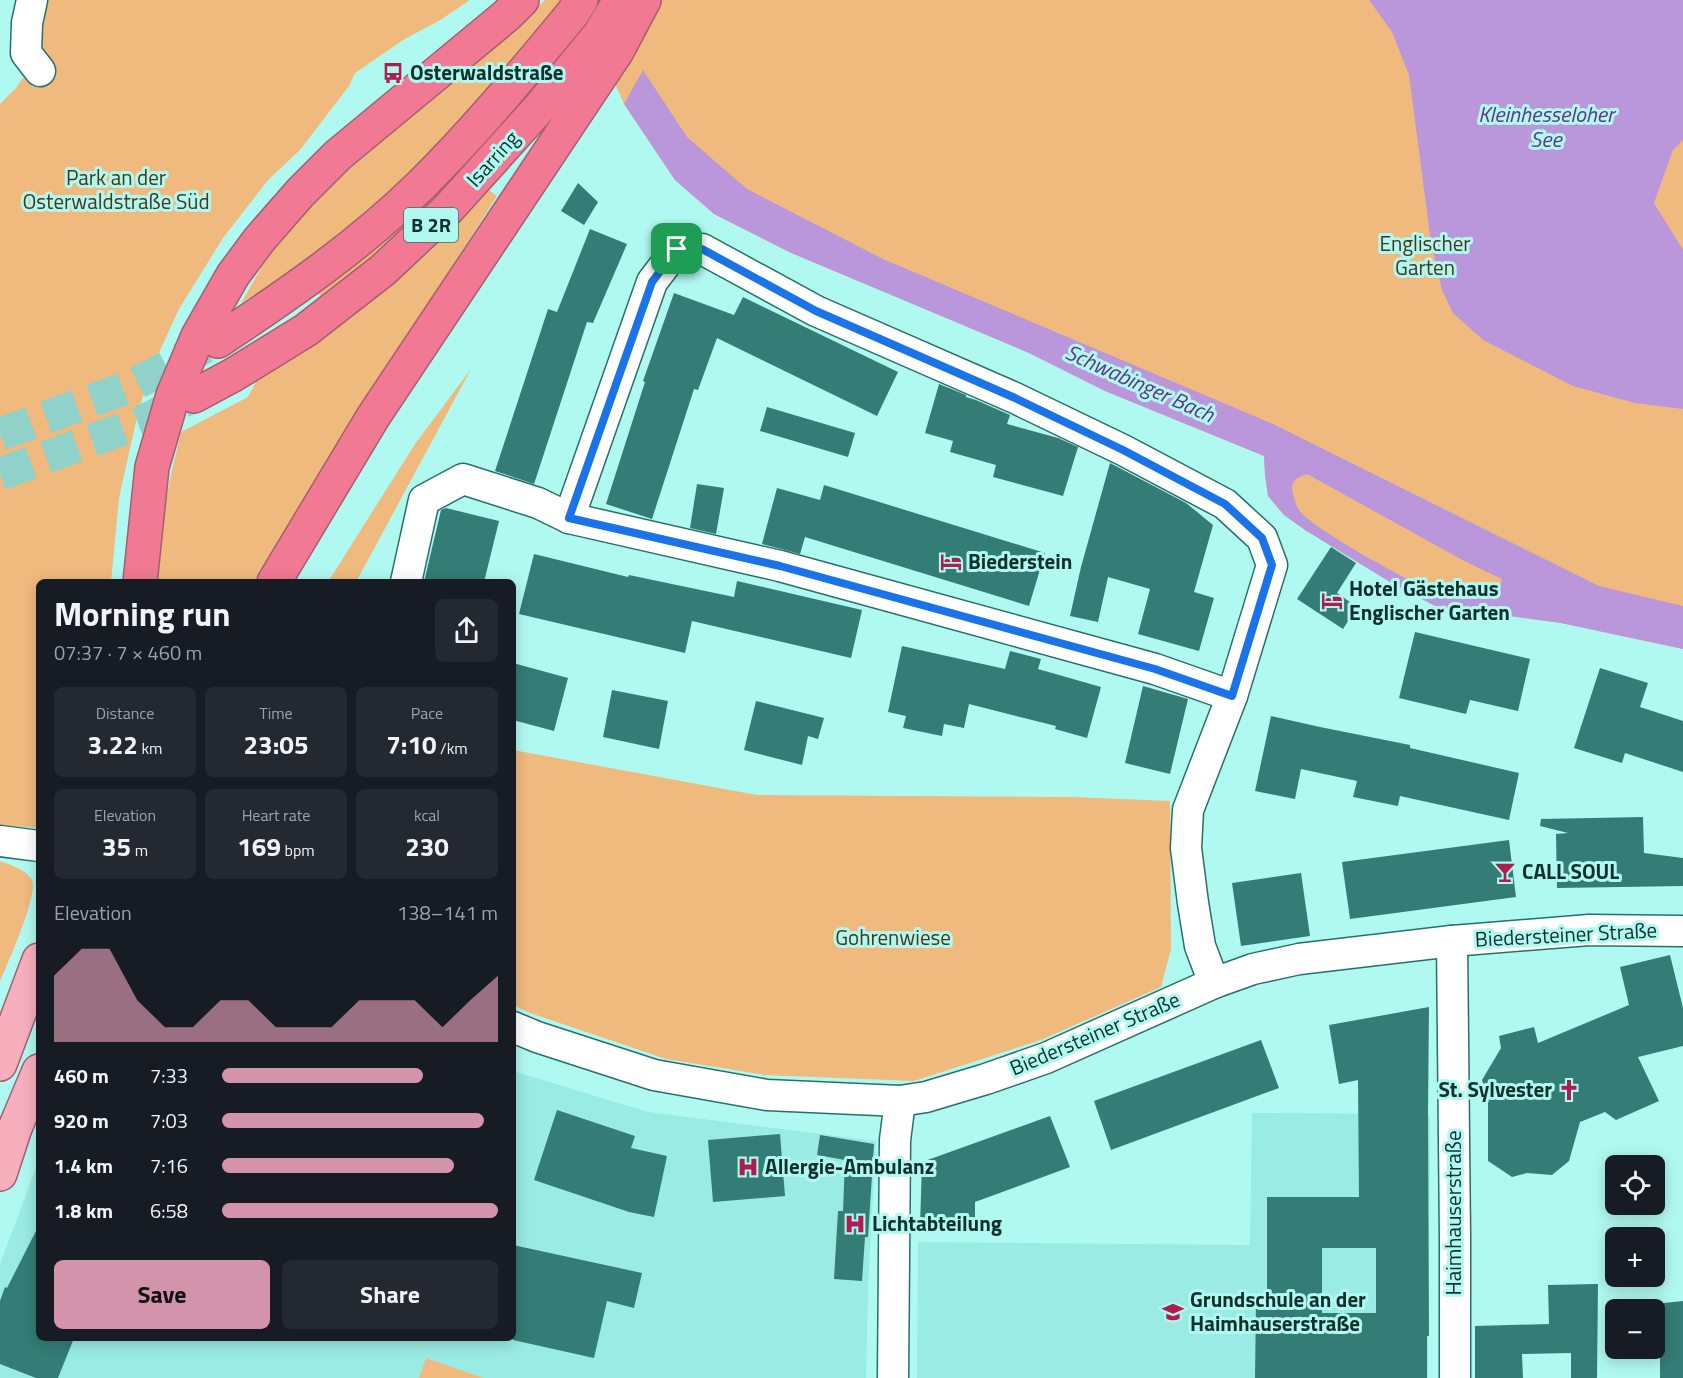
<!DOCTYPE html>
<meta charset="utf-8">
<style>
body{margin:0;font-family:"Titillium Web",sans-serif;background:#242831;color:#f1f3f6;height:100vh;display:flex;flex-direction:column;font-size:22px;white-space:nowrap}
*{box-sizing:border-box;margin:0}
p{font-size:20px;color:#9ea1a6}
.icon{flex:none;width:33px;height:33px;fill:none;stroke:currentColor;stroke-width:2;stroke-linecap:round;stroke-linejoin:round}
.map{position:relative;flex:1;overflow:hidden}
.sheet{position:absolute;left:36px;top:579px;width:480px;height:762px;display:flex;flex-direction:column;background:#171b24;border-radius:9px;box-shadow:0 3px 15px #0003}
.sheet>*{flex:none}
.tools{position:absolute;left:1605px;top:1155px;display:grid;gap:12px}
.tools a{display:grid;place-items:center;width:60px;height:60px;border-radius:9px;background:#171b24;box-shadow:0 3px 15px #0003;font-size:30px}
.pin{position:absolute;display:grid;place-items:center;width:51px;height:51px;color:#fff;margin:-26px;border-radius:12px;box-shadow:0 3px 9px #0006}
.round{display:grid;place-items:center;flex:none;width:63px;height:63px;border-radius:9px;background:#242831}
.overview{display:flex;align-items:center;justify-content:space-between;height:102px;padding:0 18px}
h1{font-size:33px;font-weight:700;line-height:45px}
.metrics{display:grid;grid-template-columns:repeat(3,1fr);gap:9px;height:102px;padding:6px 18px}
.metrics div{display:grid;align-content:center;border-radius:9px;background:#242831;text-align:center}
.metrics b{font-size:26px;font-weight:700}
.metrics small{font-size:16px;font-weight:400}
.metrics p{font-size:16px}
.chart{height:168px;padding:12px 18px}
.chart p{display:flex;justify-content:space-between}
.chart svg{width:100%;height:108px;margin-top:6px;fill:#d393aa;opacity:.7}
.cta{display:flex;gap:12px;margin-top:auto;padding:12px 18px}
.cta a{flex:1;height:69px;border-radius:9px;background:#d393aa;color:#111;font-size:24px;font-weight:700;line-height:69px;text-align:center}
.cta a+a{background:#242831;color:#f1f3f6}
ul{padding:0 18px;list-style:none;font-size:20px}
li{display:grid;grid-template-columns:96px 72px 1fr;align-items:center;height:45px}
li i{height:15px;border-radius:8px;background:#d393aa}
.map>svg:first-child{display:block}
.built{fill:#99ebe3}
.green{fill:#f0ba7f}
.water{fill:#ba97db;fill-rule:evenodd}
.building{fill:#347c76;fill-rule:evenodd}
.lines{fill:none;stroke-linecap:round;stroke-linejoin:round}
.highway-tunnel{stroke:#90d1ca;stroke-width:33;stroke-dasharray:33 16;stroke-linecap:butt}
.minor-casing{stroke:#26706b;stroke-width:33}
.major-casing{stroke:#a35f6f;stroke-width:36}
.highway-casing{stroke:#a35f6f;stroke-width:36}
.minor{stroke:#fff;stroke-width:30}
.major{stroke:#f7afbe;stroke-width:33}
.highway{stroke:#f17993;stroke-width:33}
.route-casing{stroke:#fff;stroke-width:12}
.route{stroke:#1a73e8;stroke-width:8}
.labels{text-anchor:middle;stroke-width:6;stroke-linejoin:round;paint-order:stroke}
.shield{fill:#b0f9f1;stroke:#416c68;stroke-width:1.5}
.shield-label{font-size:20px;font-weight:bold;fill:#12302d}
.poi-label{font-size:21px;font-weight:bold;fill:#12302d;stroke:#b0f9f1;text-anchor:start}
.street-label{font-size:21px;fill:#12302d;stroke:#b0f9f1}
.park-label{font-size:21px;fill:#4c3419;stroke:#b0f9f1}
.water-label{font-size:22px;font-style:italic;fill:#613484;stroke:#b0f9f1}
</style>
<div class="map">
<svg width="1683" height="1378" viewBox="0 0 1683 1378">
<rect width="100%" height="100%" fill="#b0f9f1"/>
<g class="built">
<path d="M513,1071L648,1112L876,1141L868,1287L866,1378H0V1264L39,1160V1338H513Z"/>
<path d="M1252,1113L1430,1114L1428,1378H917L918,1242L1250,1245Z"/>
</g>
<g class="green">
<path d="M42,0H470L442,19L403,40L355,73L349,86L300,150L268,180L223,238L179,309L157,357L139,408L119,498L111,582H39V828L0,825V104L16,88L40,53Z"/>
<path d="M545,0H563L478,107L368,216L282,278L241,303L270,253L314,201L355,162L512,32Z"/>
<path d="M579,0H1683V649L1561,623L1435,606L1390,582L1305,530L1284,515L1268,496L1265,475L1264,456L1105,391L1029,353L789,252L714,214L675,180L624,104L588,21L508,124L431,207L322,299L317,290Z"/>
<path d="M489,190L497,196L347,431L258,582H158L162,523L170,479L181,432L248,397L257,380L338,324L444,234Z"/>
<path d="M471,369L356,582H328L415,444Z"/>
<path d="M513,750L757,795L1072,797L1170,801L1171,949L1161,987L1041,1040L914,1081L765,1075L666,1059L530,1013L513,1005Z"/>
<path d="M0,861C10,865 26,869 32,880C39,894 7,965 0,982Z"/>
<path d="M426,1358L483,1378H419Z"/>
</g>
<g class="water">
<path d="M1369,0H1683V140L1673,150L1654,203L1683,250V409L1635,403L1573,386L1483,340L1453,313L1442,290L1431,243L1409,75L1392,32Z"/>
<path d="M643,70L687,137L747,189L883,259L1273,424L1599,586L1683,606V649L1561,623L1435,606L1390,582L1305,530L1284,515L1268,496L1265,475L1264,456L1105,391L1029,353L789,252L714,214L675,180L624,104ZM1307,474L1466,562L1502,579C1499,602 1458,599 1441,594C1419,588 1309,527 1299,510C1296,506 1295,501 1294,497C1289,483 1294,478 1307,474Z"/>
</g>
<g class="building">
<path d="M578,183L598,202L584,225L561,211Z"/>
<path d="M590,229L627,244L593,323L587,322L534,484L495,471L548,309L557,312Z"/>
<path d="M674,293L734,315L743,297L898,372L877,416L717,338L698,390L694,389L652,519L606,504L645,382L643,381Z"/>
<path d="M939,384L966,395V397L976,400L1010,415L1007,424L1058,438L1078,447L1063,496L993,477L996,465L950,452L953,441L925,433Z"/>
<path d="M767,407L855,433L848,457L760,431Z"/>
<path d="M1110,463L1186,503L1213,525L1194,592L1214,598L1199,651L1138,634L1150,589L1108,577L1098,622L1070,616L1081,567Z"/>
<path d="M697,484L724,488L716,534L690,528Z"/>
<path d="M824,485L1045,553L1029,606L805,537L800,554L762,544L777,488L820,500Z"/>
<path d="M446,508L499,521L484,582H424L441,510Z"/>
<path d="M1331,547L1356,563L1337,593L1357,607L1343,629L1297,599Z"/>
<path d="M534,554L628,577L629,575L734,597L737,581L862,610L851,658L692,621L685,653L519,614Z"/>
<path d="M1415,632L1530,659L1518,711L1470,700L1466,714L1399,698Z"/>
<path d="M902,646L1005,669L1010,651L1041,659L1038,669L1101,687L1087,738L1055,729L1056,726L969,704L964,728L944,724L942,736L903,728L906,716L888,712Z"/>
<path d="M513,663L568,678L554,731L513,720Z"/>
<path d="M1600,668L1648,683L1640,707L1683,721V772L1625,753L1622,763L1574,748Z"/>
<path d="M1143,686L1188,699L1170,774L1125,763Z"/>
<path d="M612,690L668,701L659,749L603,737Z"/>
<path d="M756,701L824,718L818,739L808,736L802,765L744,750Z"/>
<path d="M1271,716L1320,727L1410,745V748L1519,773L1509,820L1400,796L1398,806L1353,797L1357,781L1301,769L1295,799L1255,791Z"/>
<path d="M1643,817L1644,853L1683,858V886L1557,888L1556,834L1568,833L1540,826L1541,819Z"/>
<path d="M1509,840L1516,897L1350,919L1342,862Z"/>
<path d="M1301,873L1310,936L1241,946L1232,883Z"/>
<path d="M1670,955L1683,1008V1046L1638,1057L1659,1101L1616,1120L1605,1112L1580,1122L1569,1161L1552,1175L1527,1173L1512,1177L1488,1161V1100L1482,1080L1501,1048L1499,1036L1534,1027L1538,1043L1629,1005L1620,967Z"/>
<path d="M1429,1007L1428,1114L1429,1336H1427V1378H1255L1256,1302H1267V1197H1359L1358,1080L1339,1084L1329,1025ZM1322,1248H1376V1313H1322Z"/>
<path d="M1261,1040L1279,1088L1111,1150L1094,1101Z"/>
<path d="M557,1110L635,1136L631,1148L667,1156L654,1217L629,1212L534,1180Z"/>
<path d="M1050,1116L1070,1167L975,1202V1230L920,1227L922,1162Z"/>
<path d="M780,1134L785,1196L713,1202L708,1140Z"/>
<path d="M820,1135L874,1144L868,1237H865L862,1281L834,1279L838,1211H843L845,1160L817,1155Z"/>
<path d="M39,1225V1338H74L58,1378H36L0,1364V1301L5,1287L7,1288Z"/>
<path d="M513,1245L642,1273L634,1308L607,1301L594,1358L513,1340Z"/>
<path d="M1598,1284L1597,1378H1571V1353L1522,1354L1523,1378H1475V1326L1549,1324L1548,1285Z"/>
<path d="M1683,1301V1378H1660V1329H1654V1304Z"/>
</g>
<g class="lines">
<g class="highway-tunnel">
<path d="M0,434L131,386L205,347"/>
<path d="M0,474L139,423L190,398"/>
</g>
<defs>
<g id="minor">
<path d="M32,0L27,23L26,53L40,71"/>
<path d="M569,518L652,282L677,249H702L816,311L1015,398L1123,450L1225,504L1262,538L1272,565L1232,696L1188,810L1186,848L1193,903L1200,946L1214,983"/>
<path d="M406,582L424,500L463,479L538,503L569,518L780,566L1155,669L1232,696"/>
<path d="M0,841L39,846"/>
<path d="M1452,941L1455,1238V1378"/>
<path d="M513,1027L537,1037L654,1075L767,1095L900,1101L926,1097L986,1079L1046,1058L1214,983L1253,969L1299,959L1452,941L1589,930L1683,931"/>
<path d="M893,1378L895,1140L900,1101"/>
</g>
<g id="major">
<path d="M0,1064L39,960"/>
<path d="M0,1174L15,1128L39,1071"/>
</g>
<g id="highway">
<path d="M218,341C289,294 360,245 421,185C475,132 524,72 573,13L581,0"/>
<path d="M194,396L233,375L306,330L383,270L447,210L541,106L600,34L620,0"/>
<path d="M140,582L152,467L173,395L198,336L233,275L259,240L300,193L338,155L507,15L522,0"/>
<path d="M274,582L373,417L617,51L644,0"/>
</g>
</defs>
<use href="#minor" class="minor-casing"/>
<use href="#major" class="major-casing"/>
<use href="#highway" class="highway-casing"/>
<use href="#minor" class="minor"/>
<use href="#major" class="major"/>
<use href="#highway" class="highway"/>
</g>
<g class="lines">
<defs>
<path id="route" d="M677,249H702L816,311L1015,398L1123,450L1225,504L1262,538L1272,565L1232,696L1155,669L780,566L569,518L652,282Z"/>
</defs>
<use href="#route" class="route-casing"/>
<use href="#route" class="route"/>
</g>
<defs>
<symbol id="bus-bare" viewBox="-9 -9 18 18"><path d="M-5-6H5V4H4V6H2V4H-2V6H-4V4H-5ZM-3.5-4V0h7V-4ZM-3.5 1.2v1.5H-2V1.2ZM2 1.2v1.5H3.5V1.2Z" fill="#ae1d4e" stroke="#b0f9f1" stroke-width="2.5" paint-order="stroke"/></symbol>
<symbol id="hotel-bare" viewBox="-9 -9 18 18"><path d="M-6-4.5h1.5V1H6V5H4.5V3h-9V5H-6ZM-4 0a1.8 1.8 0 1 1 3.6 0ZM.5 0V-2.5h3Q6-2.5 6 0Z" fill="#ae1d4e" stroke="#b0f9f1" stroke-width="2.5" paint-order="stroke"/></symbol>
<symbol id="bar-bare" viewBox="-9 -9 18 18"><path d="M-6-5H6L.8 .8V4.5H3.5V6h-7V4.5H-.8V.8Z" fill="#ae1d4e" stroke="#b0f9f1" stroke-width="2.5" paint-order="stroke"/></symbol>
<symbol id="church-bare" viewBox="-9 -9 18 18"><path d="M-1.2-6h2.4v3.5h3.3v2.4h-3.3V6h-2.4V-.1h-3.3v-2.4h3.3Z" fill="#ae1d4e" stroke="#b0f9f1" stroke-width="2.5" paint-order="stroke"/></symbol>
<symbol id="hospital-bare" viewBox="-9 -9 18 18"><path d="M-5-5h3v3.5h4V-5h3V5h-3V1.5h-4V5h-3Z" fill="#ae1d4e" stroke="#b0f9f1" stroke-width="2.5" paint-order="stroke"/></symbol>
<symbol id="school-bare" viewBox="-9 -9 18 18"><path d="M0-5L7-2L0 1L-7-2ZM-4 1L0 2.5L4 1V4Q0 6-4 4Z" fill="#ae1d4e" stroke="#b0f9f1" stroke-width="2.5" paint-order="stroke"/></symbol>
</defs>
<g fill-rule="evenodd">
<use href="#bus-bare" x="378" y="58" width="30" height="30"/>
<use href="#hotel-bare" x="936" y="547" width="30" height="30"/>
<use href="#hotel-bare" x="1317" y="586" width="30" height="30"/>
<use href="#bar-bare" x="1490" y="857" width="30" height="30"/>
<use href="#church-bare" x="1554" y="1075" width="30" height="30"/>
<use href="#hospital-bare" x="733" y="1152" width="30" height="30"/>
<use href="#hospital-bare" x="840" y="1209" width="30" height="30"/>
<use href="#school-bare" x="1158" y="1297" width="30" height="30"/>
</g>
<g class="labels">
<rect class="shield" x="404" y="208" width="54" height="34" rx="4.5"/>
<g class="shield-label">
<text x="431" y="232">B 2R</text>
</g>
<g class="poi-label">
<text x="410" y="80">Osterwaldstraße</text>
<text x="968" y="569">Biederstein</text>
<text x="1349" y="596">Hotel Gästehaus<tspan x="1349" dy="24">Englischer Garten</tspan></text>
<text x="1522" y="879">CALL SOUL</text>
<text x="1552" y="1097" text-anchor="end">St. Sylvester</text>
<text x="765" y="1174">Allergie-Ambulanz</text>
<text x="872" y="1231">Lichtabteilung</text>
<text x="1190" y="1307">Grundschule an der<tspan x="1190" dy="24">Haimhauserstraße</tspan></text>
</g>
<g class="street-label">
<text transform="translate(493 159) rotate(-48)" y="7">Isarring</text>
<text transform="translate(1566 935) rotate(-3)" y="7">Biedersteiner Straße</text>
<text transform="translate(1095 1034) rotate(-23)" y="7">Biedersteiner Straße</text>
<text transform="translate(1454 1213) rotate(-90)" y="7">Haimhauserstraße</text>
</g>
<g class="park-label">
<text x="116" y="185">Park an der<tspan x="116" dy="24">Osterwaldstraße Süd</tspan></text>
<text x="1425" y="251">Englischer<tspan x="1425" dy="24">Garten</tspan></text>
<text x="893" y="945">Gohrenwiese</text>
</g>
<g class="water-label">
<text x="1546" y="122">Kleinhesseloher<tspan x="1546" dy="25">See</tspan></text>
<text transform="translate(1140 383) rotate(24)" y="8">Schwabinger Bach</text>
</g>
</g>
</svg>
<div class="tools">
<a><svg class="icon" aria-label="locate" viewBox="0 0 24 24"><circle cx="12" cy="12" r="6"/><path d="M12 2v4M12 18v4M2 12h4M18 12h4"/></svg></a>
<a>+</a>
<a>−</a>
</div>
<div class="pin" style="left:677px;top:249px;background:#1e9e55"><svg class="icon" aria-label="arrive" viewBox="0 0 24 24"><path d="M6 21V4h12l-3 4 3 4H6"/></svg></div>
<section class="sheet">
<div class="overview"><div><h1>Morning run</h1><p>07:37 · 7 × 460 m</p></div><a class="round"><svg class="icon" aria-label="share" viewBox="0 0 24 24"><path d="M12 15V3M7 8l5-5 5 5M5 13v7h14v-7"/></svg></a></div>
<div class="metrics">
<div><p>Distance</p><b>3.22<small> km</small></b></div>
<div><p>Time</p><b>23:05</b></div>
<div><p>Pace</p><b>7:10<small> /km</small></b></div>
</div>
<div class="metrics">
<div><p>Elevation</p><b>35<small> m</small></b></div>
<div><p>Heart rate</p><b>169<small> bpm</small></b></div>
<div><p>kcal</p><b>230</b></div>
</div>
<div class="chart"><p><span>Elevation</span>138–141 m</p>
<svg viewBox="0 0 160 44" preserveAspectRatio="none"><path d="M0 44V17L10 6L20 6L30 27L40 38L50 38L60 27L70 27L80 38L90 38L100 38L110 27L120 27L130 27L140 38L150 27L160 17V44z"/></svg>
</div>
<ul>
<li><b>460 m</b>7:33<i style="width:73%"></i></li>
<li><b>920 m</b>7:03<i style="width:95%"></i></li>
<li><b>1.4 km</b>7:16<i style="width:84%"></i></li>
<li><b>1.8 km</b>6:58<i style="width:100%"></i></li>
</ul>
<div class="cta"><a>Save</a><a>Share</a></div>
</section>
</div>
